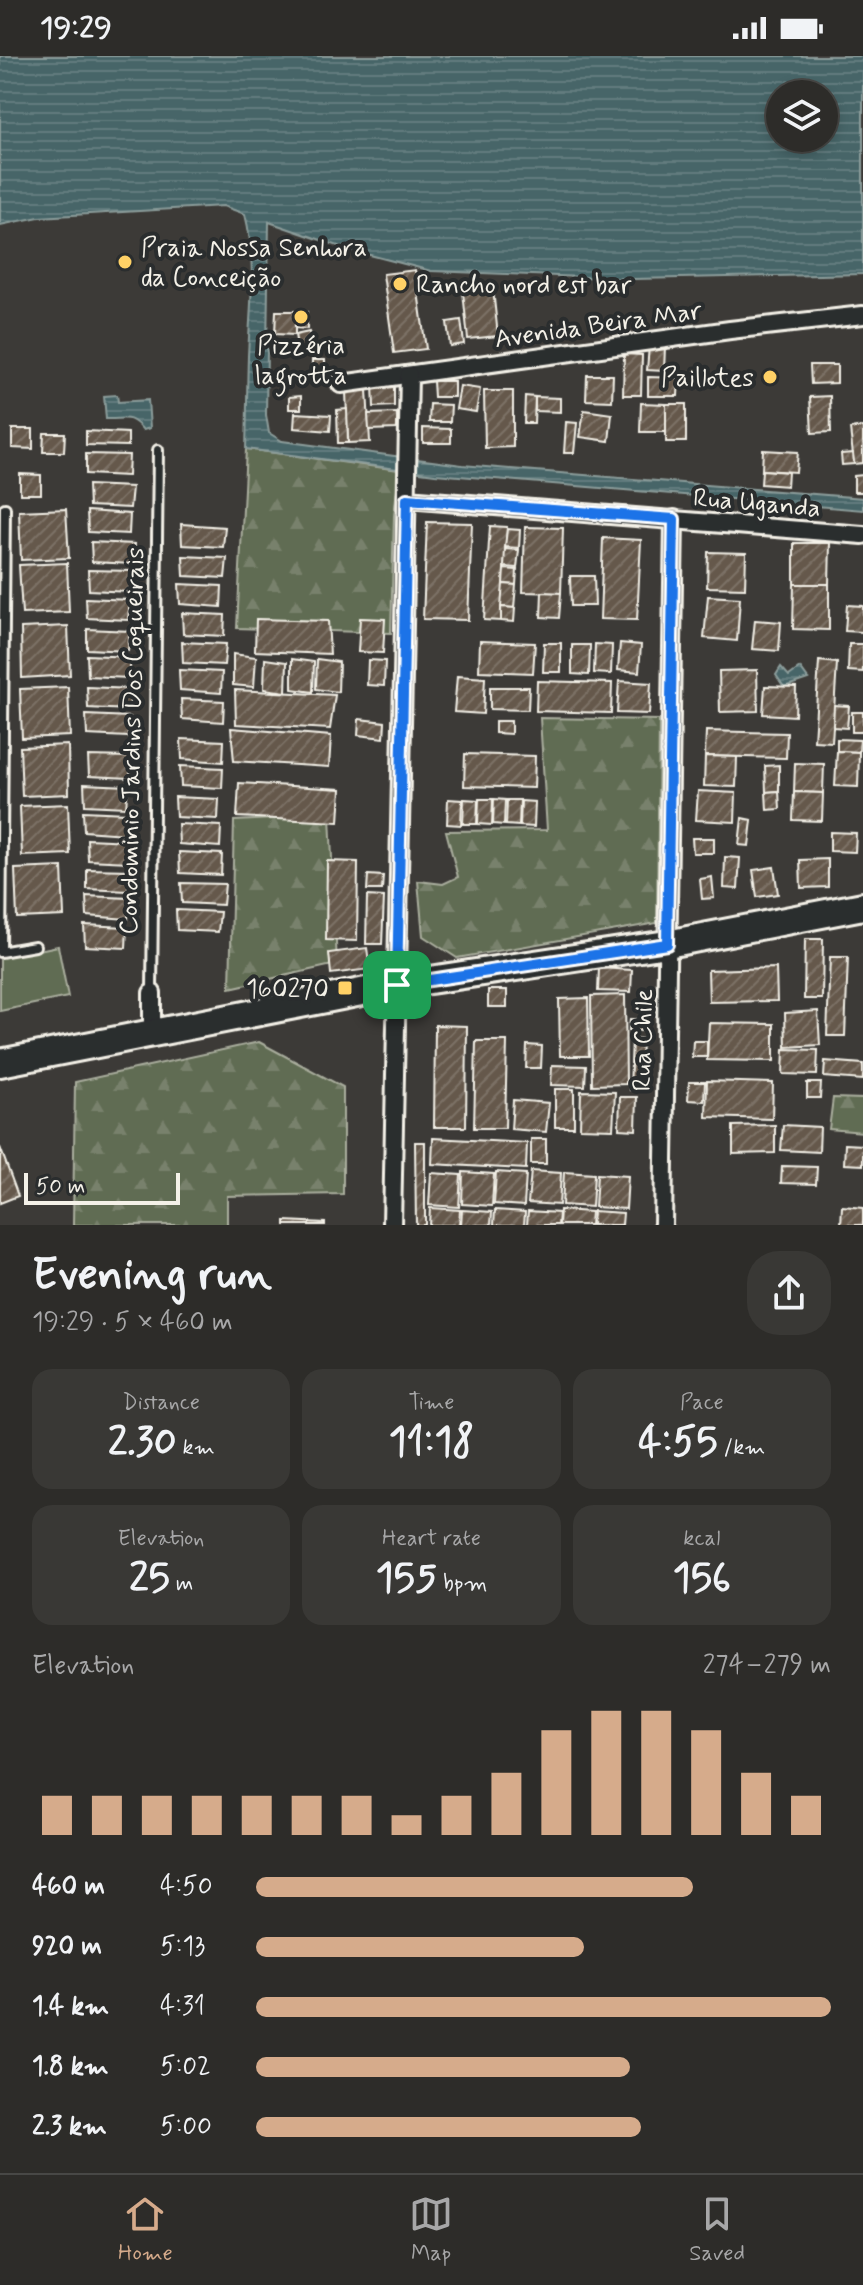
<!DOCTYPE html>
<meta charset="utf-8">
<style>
body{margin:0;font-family:Mynerve,sans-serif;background:#393835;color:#f1f3f6;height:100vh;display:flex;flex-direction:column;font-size:30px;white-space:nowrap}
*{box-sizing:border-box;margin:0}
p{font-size:26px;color:#a7a7a8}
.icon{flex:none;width:44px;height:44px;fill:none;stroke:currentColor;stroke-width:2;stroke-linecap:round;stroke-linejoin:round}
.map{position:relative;height:1169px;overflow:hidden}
.sheet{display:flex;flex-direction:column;background:#2d2c29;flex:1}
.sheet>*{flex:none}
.fabs{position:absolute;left:766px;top:24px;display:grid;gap:16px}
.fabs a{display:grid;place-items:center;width:72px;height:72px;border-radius:50%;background:#2d2c29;box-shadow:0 4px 12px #0003,0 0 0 2px #484846;font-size:40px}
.scale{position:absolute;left:24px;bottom:20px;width:156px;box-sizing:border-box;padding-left:8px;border:4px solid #f4f1e8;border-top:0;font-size:22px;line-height:28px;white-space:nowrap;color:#f4f1e8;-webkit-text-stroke:6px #2a2d2e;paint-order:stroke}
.pin{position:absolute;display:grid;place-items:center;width:68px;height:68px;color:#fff;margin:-34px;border-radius:16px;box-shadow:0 4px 12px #0006}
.round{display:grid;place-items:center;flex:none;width:84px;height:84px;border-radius:32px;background:#393835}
.overview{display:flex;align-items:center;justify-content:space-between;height:136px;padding:0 32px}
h1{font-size:44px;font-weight:700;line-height:60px}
.figures{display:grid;grid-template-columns:repeat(3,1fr);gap:12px;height:136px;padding:8px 32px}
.figures div{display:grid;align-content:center;border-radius:20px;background:#393835;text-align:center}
.figures b{font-size:40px;font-weight:700}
.figures small{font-size:22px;font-weight:400}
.figures p{font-size:22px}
.chart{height:224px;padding:16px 32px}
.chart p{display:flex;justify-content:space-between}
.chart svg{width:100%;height:144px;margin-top:8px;stroke:#d6ab8b;stroke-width:6}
ul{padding:0 32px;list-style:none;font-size:26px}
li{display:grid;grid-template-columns:128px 96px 1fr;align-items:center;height:60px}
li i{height:20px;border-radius:10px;background:#d6ab8b}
.status{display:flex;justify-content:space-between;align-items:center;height:56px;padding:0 40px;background:#2d2c29;direction:ltr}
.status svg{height:22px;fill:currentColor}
.dock{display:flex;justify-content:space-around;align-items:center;height:112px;border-top:2px solid #484846;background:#2d2c29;font-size:22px;color:#a7a7a8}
.dock a{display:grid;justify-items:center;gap:4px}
.dock .selected{color:#d6ab8b}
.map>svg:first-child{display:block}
.forest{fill:url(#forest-firs);stroke:#aaae9e;stroke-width:2}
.green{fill:#616c53;stroke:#aaae9e;stroke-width:2}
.water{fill:url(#water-rules);stroke:#8c9d9b;stroke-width:2;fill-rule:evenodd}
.building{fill:url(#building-hatch);stroke:#f4f1e8;stroke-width:2}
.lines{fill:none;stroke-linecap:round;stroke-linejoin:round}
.service-casing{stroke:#f4f1e8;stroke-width:14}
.minor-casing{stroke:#f4f1e8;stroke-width:22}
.primary-casing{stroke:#f4f1e8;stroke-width:32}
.service{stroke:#2a2d2e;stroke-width:8}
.minor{stroke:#2a2d2e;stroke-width:16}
.primary{stroke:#2a2d2e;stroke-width:26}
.route-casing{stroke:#fff;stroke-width:16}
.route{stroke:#1a73e8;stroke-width:10}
.poi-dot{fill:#ffd166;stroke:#2a2d2e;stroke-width:3}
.labels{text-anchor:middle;stroke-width:8;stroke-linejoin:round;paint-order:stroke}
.poi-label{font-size:26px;fill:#f4f1e8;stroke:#2a2d2e;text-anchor:start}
.street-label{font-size:26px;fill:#f4f1e8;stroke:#2a2d2e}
</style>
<div class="status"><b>19:29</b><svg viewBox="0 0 49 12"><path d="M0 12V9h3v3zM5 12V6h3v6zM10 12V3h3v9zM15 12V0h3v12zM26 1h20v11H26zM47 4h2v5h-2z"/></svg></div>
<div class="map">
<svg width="863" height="1169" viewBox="0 0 863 1169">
<defs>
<pattern id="forest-firs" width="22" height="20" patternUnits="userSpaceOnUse" patternTransform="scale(2)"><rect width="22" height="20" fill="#616c53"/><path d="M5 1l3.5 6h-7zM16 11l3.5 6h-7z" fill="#78816c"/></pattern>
<pattern id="water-rules" width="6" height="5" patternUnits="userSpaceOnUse" patternTransform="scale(2)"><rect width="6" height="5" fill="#476568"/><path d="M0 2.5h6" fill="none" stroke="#627c7e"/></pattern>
<pattern id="building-hatch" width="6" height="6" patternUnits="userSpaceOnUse" patternTransform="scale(2)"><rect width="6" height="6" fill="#65594c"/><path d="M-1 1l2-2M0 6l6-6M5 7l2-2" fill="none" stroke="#7c7166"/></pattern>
</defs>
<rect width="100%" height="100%" fill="#3c3a37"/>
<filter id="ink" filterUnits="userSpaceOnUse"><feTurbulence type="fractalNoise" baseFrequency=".0125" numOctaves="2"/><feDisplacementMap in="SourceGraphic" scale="16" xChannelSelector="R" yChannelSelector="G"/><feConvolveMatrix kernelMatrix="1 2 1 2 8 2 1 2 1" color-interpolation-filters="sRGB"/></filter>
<g filter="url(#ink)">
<g class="forest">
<path d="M246,393L399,414L394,460L391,577L237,572Z"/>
<path d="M540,662L659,664L657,867L457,902L423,880L418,825L443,828L458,821L446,775L547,774Z"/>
<path d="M330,760L337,908L230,932L234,765Z"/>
<path d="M259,986L343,1031V1138L227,1140V1169H73L75,1026Z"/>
<path d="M833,1042L863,1043V1076L829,1073Z"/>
</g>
<path class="green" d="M58,890L68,941L0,955V902Z"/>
<g class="water">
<path d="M0,0H863V218L634,223L431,215L347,193L269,166L266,359L269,377L282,385L462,409L863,442V454L435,418L246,393C247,362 247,331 248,300C250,253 257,204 245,158L223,150L39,161L0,169ZM780,38H824V82H780Z"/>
<path d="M117,339L118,346L148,344L150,372L143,374C129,357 124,364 106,363L104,340Z"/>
<path d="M781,611L789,620L800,612L808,623L784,631L776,619Z"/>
</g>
<g class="building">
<path d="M415,214L426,293L394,297L383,218Z"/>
<path d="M493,233L498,280L468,283L463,236Z"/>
<path d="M276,255H295V279L275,278Z"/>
<path d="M295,255L307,256V273L295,272Z"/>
<path d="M461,264L464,288L450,290L447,266Z"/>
<path d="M309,276L314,297L299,300L295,279Z"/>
<path d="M649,290L665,291L664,315L647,314Z"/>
<path d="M624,298L642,299L641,339H623Z"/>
<rect x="312" y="304" width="13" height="13"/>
<path d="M810,309H837V327L811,328Z"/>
<path d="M587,319H613L612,345L586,344Z"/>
<path d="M648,321L679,322L678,340H648Z"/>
<path d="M433,325H454V341H434Z"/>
<path d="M394,328V350L374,351L373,329Z"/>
<path d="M460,330L480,333L476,356L456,353Z"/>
<path d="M367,334L370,386L348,387L346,335Z"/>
<path d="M484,335H513V391L485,392Z"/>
<path d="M301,340V353H289V341Z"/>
<path d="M525,340L535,341L534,367H524Z"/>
<path d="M830,340L831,376L812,377L810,341Z"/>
<path d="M535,341L560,342V356L535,355Z"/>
<path d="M641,347L666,348V376H640Z"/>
<path d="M430,348L451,349L450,366H429Z"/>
<rect x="666" y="348" width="20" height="38"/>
<path d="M347,353L348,387H338L337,354Z"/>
<path d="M584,354L612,358L609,385L580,381Z"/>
<path d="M295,357L331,359L330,375L294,372Z"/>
<path d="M397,357V373L369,374L368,358Z"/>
<path d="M566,366L577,367L574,397H564Z"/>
<path d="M863,371V407L854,408L850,373Z"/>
<path d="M423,372L451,373V387H423Z"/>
<path d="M12,373H33V393L12,392Z"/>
<path d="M86,375L128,377V390L86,389Z"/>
<path d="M44,377H65L64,396H43Z"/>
<path d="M763,394L798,396L796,416L762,414Z"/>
<path d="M853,397L854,408L842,409L841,398Z"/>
<path d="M86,398L129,399L128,420L86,418Z"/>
<path d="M762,414L788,416L787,430L761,428Z"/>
<path d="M20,418L41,419V438H20Z"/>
<path d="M863,419V436H854V420Z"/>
<path d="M88,429L132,431L130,452L89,450Z"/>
<path d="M66,453L69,502L21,504L19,455Z"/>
<path d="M87,455L130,458L129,478L88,476Z"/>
<path d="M427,466L472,467L468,564L423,563Z"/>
<path d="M181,468L225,471L223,491L182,489Z"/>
<path d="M490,470L507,471L501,565L484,564Z"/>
<path d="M525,471L563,472L561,537L523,536Z"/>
<path d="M507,473L520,474L519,492L505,491Z"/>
<path d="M603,482L641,484L637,564L600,563Z"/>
<path d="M91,486L135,488L133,508L92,506Z"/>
<path d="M794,487H830L829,528H794Z"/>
<path d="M505,493L519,494L517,512L504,511Z"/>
<path d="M708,496L746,497L745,532L707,531Z"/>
<path d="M183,500L227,502L225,522L184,520Z"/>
<path d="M67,507L69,556L22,558L19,509Z"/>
<path d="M504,513L517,514L516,529L503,528Z"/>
<path d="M88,514L132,515L130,536L89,534Z"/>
<path d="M570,520H594L595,550H571Z"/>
<path d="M179,528L222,530L221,551L180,548Z"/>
<path d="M503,528L516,529L514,552L501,551Z"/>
<path d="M794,528H829V574L793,573Z"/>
<path d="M542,536L561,537L559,562L541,561Z"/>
<path d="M708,540L740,542L737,585L704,582Z"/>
<path d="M86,542L130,544L128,564L87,562Z"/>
<path d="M847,549L863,550V576L845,575Z"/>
<path d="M501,551L515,552L514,566L501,565Z"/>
<path d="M182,557L225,559L224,580L183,578Z"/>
<path d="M360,562L385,563L383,597L358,596Z"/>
<path d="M256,563L328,565L330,598L255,595Z"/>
<path d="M755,564L781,566L779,595L752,593Z"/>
<path d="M68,570L70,619L22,622L21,572Z"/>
<path d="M87,573L130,575L128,595L87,593Z"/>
<path d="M480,585L535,587L533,617L479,615Z"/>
<path d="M182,586L226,588L224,609L183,607Z"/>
<path d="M544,587H561V616H543Z"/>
<path d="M620,587L641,589L639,616L618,614Z"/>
<path d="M595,588L612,589L611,618L594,617Z"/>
<path d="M849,588H863V616L848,615Z"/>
<path d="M572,589H590L589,619L572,618Z"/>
<path d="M233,598L256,601L254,631L233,629Z"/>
<path d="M87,599L131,601L129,622L88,620Z"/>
<path d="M265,603L287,606L286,636L264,633Z"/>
<path d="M292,603L314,606L313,636L292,633Z"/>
<path d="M317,603L339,606L338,636L316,633Z"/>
<path d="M368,604L385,605L384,630L367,629Z"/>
<path d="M819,605L837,607L832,686L814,685Z"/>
<path d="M179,614L222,616L221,637L180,634Z"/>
<path d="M757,614L758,655L720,656L719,615Z"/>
<path d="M457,620L485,622L483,658L454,656Z"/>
<path d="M537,625L612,627L611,657L536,655Z"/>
<path d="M619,625L651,627L649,658L617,657Z"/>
<path d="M765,630L796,631L795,660L763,658Z"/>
<path d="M68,631L70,680L22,682L20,633Z"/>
<path d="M87,631L131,633L129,654L88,652Z"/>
<path d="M490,631H529L528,654L490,653Z"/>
<path d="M235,634L335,639L330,673L236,668Z"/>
<path d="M181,643L224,645L223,666L182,663Z"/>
<path d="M834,649L849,650L847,672L833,671Z"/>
<rect x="852" y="656" width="11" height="20"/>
<path d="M86,659L130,661L128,681L87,679Z"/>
<path d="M359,663L385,666L384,682L358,679Z"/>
<path d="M495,665H511V678L495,677Z"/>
<path d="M231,672L331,680L329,711L234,705Z"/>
<path d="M706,675L787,677L786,702L705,700Z"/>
<path d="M181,683L224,685L223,706L182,703Z"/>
<path d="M837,683L860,684L859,696L837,695Z"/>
<path d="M68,689L69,738L22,740L20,691Z"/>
<path d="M837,695L859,696L858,731L835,730Z"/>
<path d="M465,698L535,700L534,732L464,730Z"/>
<path d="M88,700L131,701L130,722L89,720Z"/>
<path d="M705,700L737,701L736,731L704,730Z"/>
<path d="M795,707L824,708L823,737L794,736Z"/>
<path d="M779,709V735L766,736L765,710Z"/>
<path d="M180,710L223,712L222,732L181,730Z"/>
<path d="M239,727L341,733L339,766L237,761Z"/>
<path d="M84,728L128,730L126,751L85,749Z"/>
<path d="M698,735L736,737L735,766L696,764Z"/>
<path d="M779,735L780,753L767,754L766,736Z"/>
<path d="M794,736L823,737L822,765L793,764Z"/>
<path d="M175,741L219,743L218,763L176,761Z"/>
<path d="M448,743L462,744L461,769L447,768Z"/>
<path d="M464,743L478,744L477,768H463Z"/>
<path d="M479,743H493L492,769L478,768Z"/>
<path d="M494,743L505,744L504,769L493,768Z"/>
<path d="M507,744H520L519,770L506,769Z"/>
<path d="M521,745L535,746L534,771L520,770Z"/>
<path d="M68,748L70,798L22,800L20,750Z"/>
<path d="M83,755L126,757L125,778L84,775Z"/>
<path d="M742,762L752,764L749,790L739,789Z"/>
<path d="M178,768L221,770L220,791L179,788Z"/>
<path d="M830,776L856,777L855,796L830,795Z"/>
<path d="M692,782H714V797H693Z"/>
<path d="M87,783L130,785L129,806L88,804Z"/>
<path d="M179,796L222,798L221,819L180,817Z"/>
<path d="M725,801L740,802L738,833L724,832Z"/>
<path d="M828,803V831L801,832L800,804Z"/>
<path d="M327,805L358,806L357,885L326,884Z"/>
<path d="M62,811L64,860L17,862L15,813Z"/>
<path d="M774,811L778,838L757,841L753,814Z"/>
<path d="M87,813L130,814L128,835L87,833Z"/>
<path d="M368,819L383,820L382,834H367Z"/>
<path d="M712,821L714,842L702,843L700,823Z"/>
<path d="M181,827L225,828L223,849L182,847Z"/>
<path d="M86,840L129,842L128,863L87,860Z"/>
<path d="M367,840L384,841L382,888H366Z"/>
<path d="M176,854L220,856L218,876L177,874Z"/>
<path d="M84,869L127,871L126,892L85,890Z"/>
<path d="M805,883H823L822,943H804Z"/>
<path d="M367,892L370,913L331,918L329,897Z"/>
<path d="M830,901H848L845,980H827Z"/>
<path d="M599,912L632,914L631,936L598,935Z"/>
<path d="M776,912L777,945L709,946L708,914Z"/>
<rect x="488" y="934" width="19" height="17"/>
<path d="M625,939L626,1028L592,1029L591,940Z"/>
<path d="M588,942L589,1000H560L559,943Z"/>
<path d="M818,955L820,989L786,991L785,957Z"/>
<path d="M630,963L642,964L641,975L629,974Z"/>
<path d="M709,967L774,968V1005L707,1004Z"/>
<path d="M435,969L467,970L466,1071H434Z"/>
<path d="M632,982L642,983L640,1034H630Z"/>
<path d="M476,985H507L505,1072H474Z"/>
<path d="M693,985H707V1001H692Z"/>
<path d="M527,989L542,990L541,1012H526Z"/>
<path d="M784,993L818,994L817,1019L783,1018Z"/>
<path d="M825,1005L863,1008V1024L824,1021Z"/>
<path d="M552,1009L586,1010L585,1030L551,1029Z"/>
<path d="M707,1025L773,1027L772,1063L706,1061Z"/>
<path d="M689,1026H705L704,1045L688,1044Z"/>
<path d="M807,1027H821L820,1042H807Z"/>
<rect x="555" y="1033" width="19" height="38"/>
<path d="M581,1035L615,1036L613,1073L580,1072Z"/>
<path d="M620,1041H637L636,1074L619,1073Z"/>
<path d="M513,1044L549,1047L546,1076L511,1073Z"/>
<path d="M775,1069V1097L733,1098V1070Z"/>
<path d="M783,1069L820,1071L819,1096L781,1094Z"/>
<path d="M433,1082L527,1087L526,1113L432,1108Z"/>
<rect x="531" y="1083" width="15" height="25"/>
<path d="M415,1086H425V1169H416Z"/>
<path d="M845,1088L863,1089V1109L844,1108Z"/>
<path d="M0,1091L18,1140L0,1147Z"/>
<path d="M782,1110L817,1111L816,1128L781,1127Z"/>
<path d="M531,1115L561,1117L559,1149L528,1147Z"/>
<path d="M463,1116L494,1118L492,1150L462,1148Z"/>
<path d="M496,1116L526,1118L524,1150L494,1148Z"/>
<path d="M564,1116L594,1118L592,1151L562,1149Z"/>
<path d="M431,1117L461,1119L459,1151L429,1149Z"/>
<path d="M597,1118L628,1120L626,1153L595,1151Z"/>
<path d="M842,1150L863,1152V1169H841Z"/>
<path d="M430,1152L460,1154L459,1169H429Z"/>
<path d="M462,1154L492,1156L491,1169H461Z"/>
<path d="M495,1154L525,1156L524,1169H494Z"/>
<path d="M560,1154L591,1156L590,1169H559Z"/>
<path d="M528,1155L559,1157L558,1169H527Z"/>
<path d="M593,1155L623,1157L622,1169H592Z"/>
<path d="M285,1165L325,1167V1169H285Z"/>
</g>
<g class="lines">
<defs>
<g id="service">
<path d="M1,895L5,452"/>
<path d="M0,896L35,890"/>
<path d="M152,936L158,394"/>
</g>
<g id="minor">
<path d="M341,328L730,274L863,259"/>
<path d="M407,443L863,479"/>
<path d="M152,937V977"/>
<path d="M392,1169L409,319"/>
<path d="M663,1169L674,463"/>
</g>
<path id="primary" d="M0,1007L397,929L667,888L863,850"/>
</defs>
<use href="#service" class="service-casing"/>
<use href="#minor" class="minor-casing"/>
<use href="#primary" class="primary-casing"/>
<use href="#service" class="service"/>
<use href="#minor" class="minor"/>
<use href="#primary" class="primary"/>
</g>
</g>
<g class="lines" filter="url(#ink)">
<defs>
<path id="route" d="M407,443L674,463L667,888L397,929Z"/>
</defs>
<use href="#route" class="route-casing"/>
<use href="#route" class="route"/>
</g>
<g class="poi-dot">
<circle cx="125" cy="206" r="8"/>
<circle cx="400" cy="228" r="8"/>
<circle cx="301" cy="261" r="8"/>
<circle cx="770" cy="321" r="8"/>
<rect x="337" y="924" width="16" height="16" rx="4"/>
</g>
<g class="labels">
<g class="poi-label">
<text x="141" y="200">Praia Nossa Senhora<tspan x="141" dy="30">da Conceição</tspan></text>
<text x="416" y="237">Rancho nord est bar</text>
<text x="301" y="298" text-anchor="middle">Pizzéria<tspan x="301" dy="30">lagrotta</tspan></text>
<text x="754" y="330" text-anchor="end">Paillotes</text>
<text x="329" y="941" text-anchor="end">160270</text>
</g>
<g class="street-label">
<text transform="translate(598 268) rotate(-8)" y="9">Avenida Beira Mar</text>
<text transform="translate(757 446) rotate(5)" y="9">Rua Uganda</text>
<text transform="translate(131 685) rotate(-89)" y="9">Condominio Jardins Dos Coqueirais</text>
<text transform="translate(642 984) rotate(-89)" y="9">Rua Chile</text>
</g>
</g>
</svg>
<div class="fabs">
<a><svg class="icon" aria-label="layers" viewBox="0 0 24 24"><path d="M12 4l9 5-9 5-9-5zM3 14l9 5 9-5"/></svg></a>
</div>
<div class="scale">50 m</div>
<div class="pin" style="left:397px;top:929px;background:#1e9e55"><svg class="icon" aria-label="arrive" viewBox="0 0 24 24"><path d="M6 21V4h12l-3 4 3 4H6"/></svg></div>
</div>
<section class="sheet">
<div class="overview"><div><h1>Evening run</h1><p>19:29 · 5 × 460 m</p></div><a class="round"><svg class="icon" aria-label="share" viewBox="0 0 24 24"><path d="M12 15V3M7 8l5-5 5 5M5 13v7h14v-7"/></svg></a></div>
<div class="figures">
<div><p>Distance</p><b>2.30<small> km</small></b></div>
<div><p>Time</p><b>11:18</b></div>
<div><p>Pace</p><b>4:55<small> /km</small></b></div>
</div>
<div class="figures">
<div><p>Elevation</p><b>25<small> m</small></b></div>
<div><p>Heart rate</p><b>155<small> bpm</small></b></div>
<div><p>kcal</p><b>156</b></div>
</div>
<div class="chart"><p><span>Elevation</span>274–279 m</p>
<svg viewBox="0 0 160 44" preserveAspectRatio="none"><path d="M5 44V32M15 44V32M25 44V32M35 44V32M45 44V32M55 44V32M65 44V32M75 44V38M85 44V32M95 44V25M105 44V12M115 44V6M125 44V6M135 44V12M145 44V25M155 44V32"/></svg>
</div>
<ul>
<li><b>460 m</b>4:50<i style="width:76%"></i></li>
<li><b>920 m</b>5:13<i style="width:57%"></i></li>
<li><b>1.4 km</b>4:31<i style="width:100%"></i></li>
<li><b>1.8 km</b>5:02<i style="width:65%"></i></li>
<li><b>2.3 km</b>5:00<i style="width:67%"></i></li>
</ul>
</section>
<nav class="dock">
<a class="selected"><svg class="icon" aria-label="home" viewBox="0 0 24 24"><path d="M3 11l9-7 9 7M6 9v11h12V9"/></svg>Home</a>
<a><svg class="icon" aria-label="map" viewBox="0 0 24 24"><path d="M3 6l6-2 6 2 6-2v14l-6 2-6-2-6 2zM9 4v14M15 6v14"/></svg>Map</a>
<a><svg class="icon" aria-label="saved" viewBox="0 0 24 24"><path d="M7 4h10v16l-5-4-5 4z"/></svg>Saved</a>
</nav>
